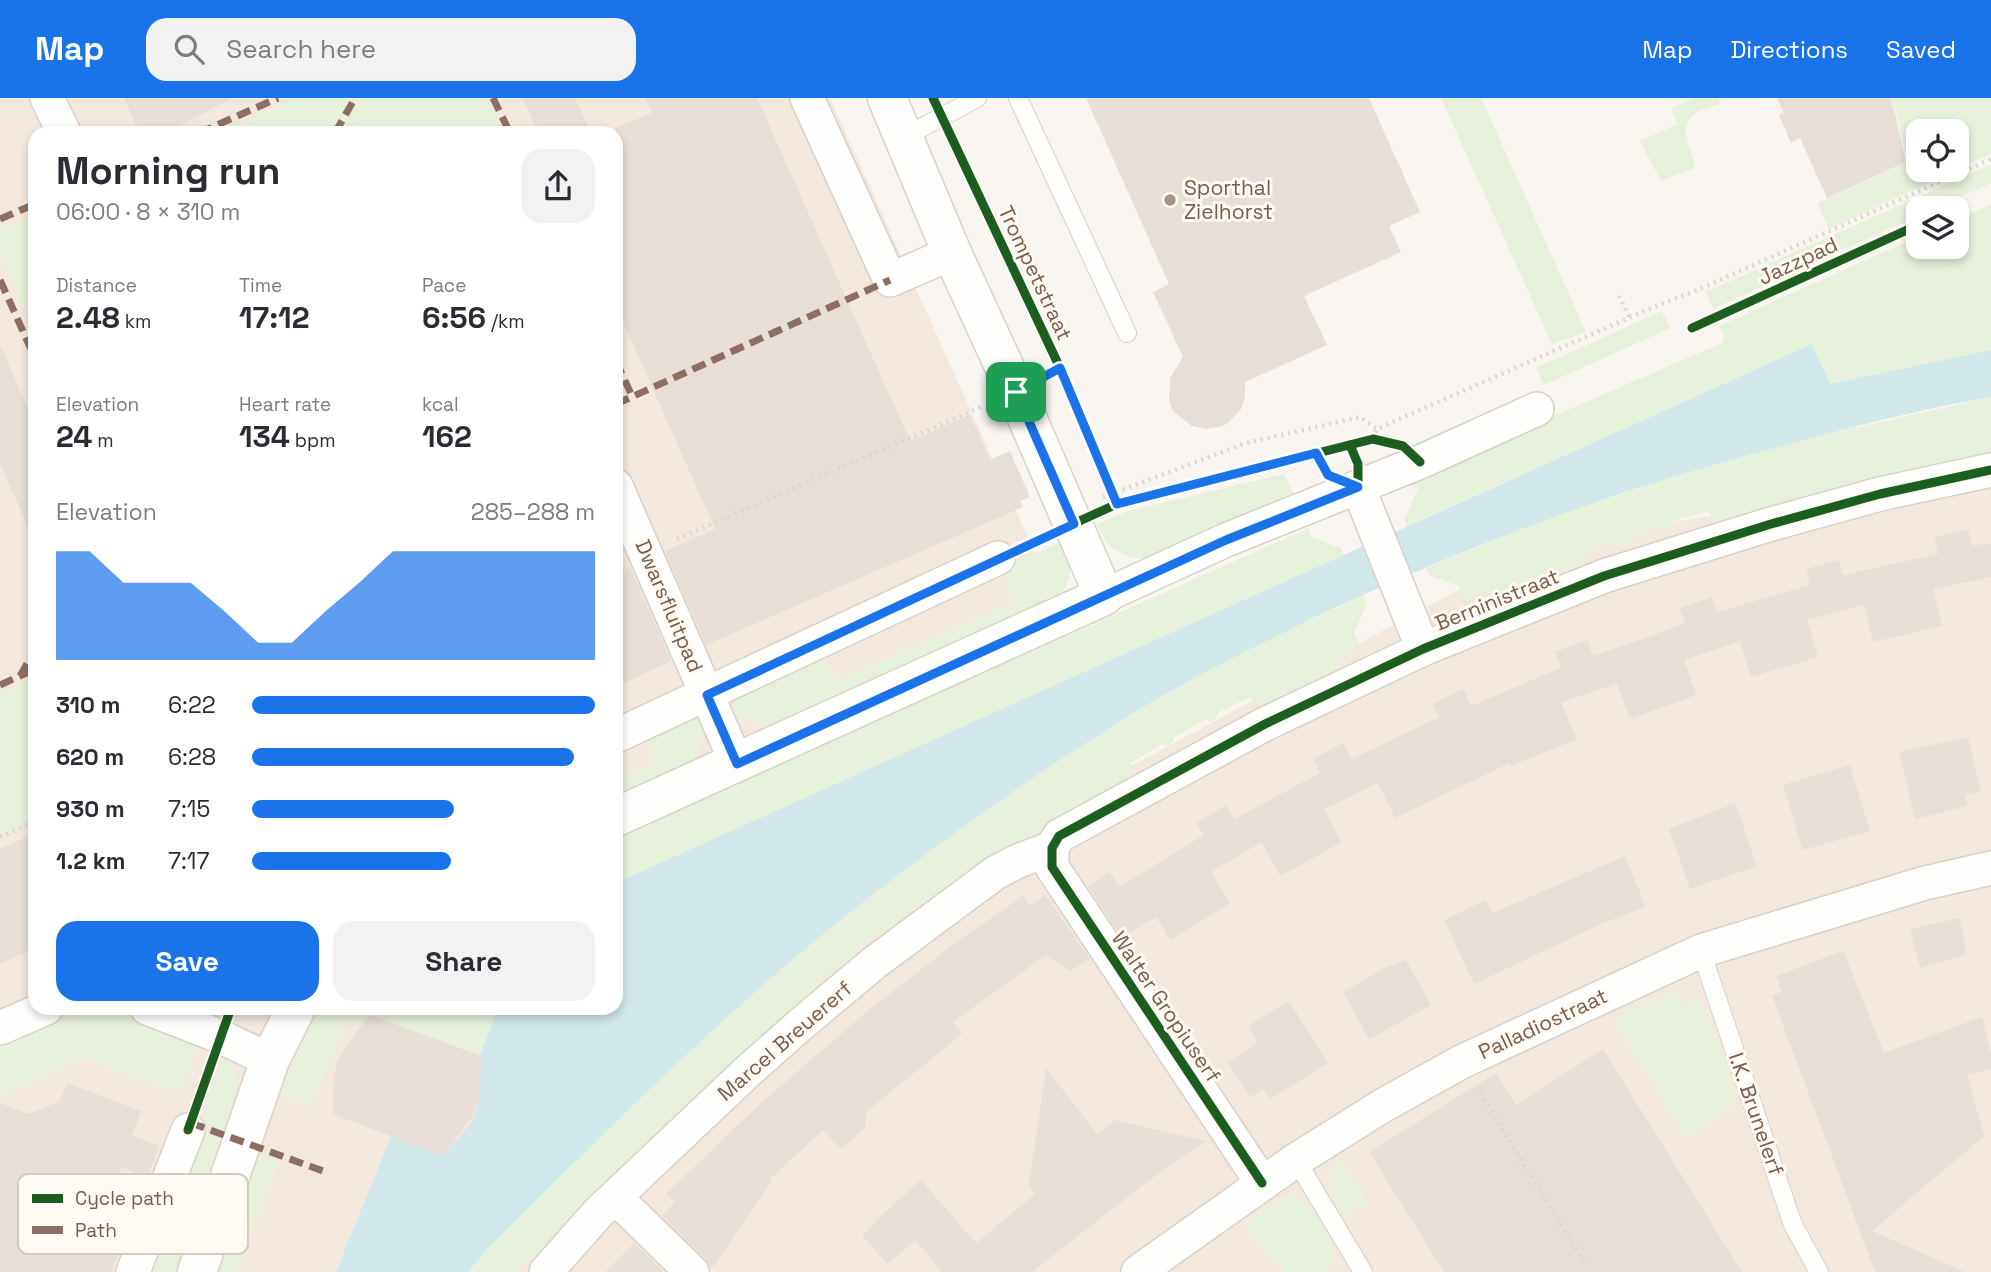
<!DOCTYPE html>
<meta charset="utf-8">
<style>
body{margin:0;font-family:"Space Grotesk",sans-serif;background:#f2f2f3;color:#2b2b33;height:100vh;display:flex;flex-direction:column;font-size:26px;white-space:nowrap}
*{box-sizing:border-box;margin:0}
p{font-size:23px;color:#7c7c81}
.icon{flex:none;width:38px;height:38px;fill:none;stroke:currentColor;stroke-width:2;stroke-linecap:round;stroke-linejoin:round}
.map{position:relative;flex:1;overflow:hidden}
.side{position:absolute;left:28px;top:28px;width:595px;height:889px;display:flex;flex-direction:column;background:#fff;border-radius:21px;box-shadow:0 4px 10px #0003}
.side>*{flex:none}
.buttons{position:absolute;left:1906px;top:21px;display:grid;gap:14px}
.buttons a{display:grid;place-items:center;width:63px;height:63px;border-radius:14px;background:#fff;box-shadow:0 4px 10px #0003;font-size:35px}
.pin{position:absolute;display:grid;place-items:center;width:60px;height:60px;color:#fff;margin:-30px;border-radius:14px;box-shadow:0 4px 10px #0006}
.round{display:grid;place-items:center;flex:none;width:74px;height:74px;border-radius:21px;background:#f2f2f3}
.headline{display:flex;align-items:center;justify-content:space-between;height:119px;padding:0 28px}
h1{font-size:38px;font-weight:700;line-height:52px}
.figures{display:grid;grid-template-columns:repeat(3,1fr);gap:10px;height:119px;padding:7px 28px}
.figures div{display:grid;align-content:center}
.figures b{font-size:30px;font-weight:700}
.figures small{font-size:19px;font-weight:400}
.figures p{font-size:19px}
.chart{height:196px;padding:14px 28px}
.chart p{display:flex;justify-content:space-between}
.chart svg{width:100%;height:126px;margin-top:7px;fill:#1a73e8;opacity:.7}
.button{display:flex;gap:14px;margin-top:auto;padding:14px 28px}
.button a{flex:1;height:80px;border-radius:21px;background:#1a73e8;color:#fff;font-size:28px;font-weight:700;line-height:80px;text-align:center}
.button a+a{background:#f2f2f3;color:#2b2b33}
ul{padding:0 28px;list-style:none;font-size:23px}
li{display:grid;grid-template-columns:112px 84px 1fr;align-items:center;height:52px}
li i{height:18px;border-radius:9px;background:#1a73e8}
header{display:flex;align-items:center;gap:42px;box-sizing:border-box;height:98px;padding:0 35px;background:#1a73e8;color:#fff}
header strong{font-size:33px}
nav{display:flex;gap:38px;margin-inline-start:auto;font-size:24px}
.search{width:490px;height:63px;background:#f2f2f3;display:flex;align-items:center;gap:18px;box-sizing:border-box;padding:0 24px;border-radius:21px;color:#7c7c81;font-size:26px}
.map>svg:first-child{display:block}
.residential{fill:#f2e8de;fill-rule:evenodd}
.green{fill:#e7f0db;fill-rule:evenodd}
.water{fill:#d0e8ea}
.building{fill:#e6ded7}
.lines{fill:none;stroke-linecap:round;stroke-linejoin:round}
.lane-casing{stroke:#d7d1cb;stroke-width:20}
.street-casing{stroke:#d7d1cb;stroke-width:36}
.secondary-casing{stroke:#d9d2cb;stroke-width:41}
.path{stroke:#dcd5d0;stroke-width:4.5;stroke-dasharray:2 5;stroke-linecap:butt}
.lane{stroke:#fefefd;stroke-width:18}
.street{stroke:#fefefd;stroke-width:33}
.secondary{stroke:#fefefd;stroke-width:38}
.quiet{stroke:#8d6e63;stroke-width:7;stroke-dasharray:14 7;stroke-linecap:butt}
.cycleway-casing{stroke:#fffaf3;stroke-width:13}
.cycleway{stroke:#1b5e20;stroke-width:9}
.route-casing{stroke:#fff;stroke-width:14}
.route{stroke:#1a73e8;stroke-width:9}
.poi-dot{fill:#a69286;stroke:#fffaf3;stroke-width:2.5}
.labels{text-anchor:middle;stroke-width:6;stroke-linejoin:round;paint-order:stroke}
.poi-label{font-size:21px;fill:#7a5c4d;stroke:#fffaf3;text-anchor:start}
.street-label{font-size:21px;fill:#7a5c4d;stroke:#fffaf3}
.key{fill:#fffaf3;stroke:#d7cbc1;stroke-width:2}
.key-label{font-size:19px;fill:#7a5c4d}
</style>
<header>
<strong>Map</strong>
<div class="search"><svg class="icon" aria-label="search" viewBox="0 0 24 24"><circle cx="10" cy="10" r="6"/><path d="M15 15l6 6"/></svg>Search here</div>
<nav><a>Map</a><a>Directions</a><a>Saved</a></nav>
</header>
<div class="map">
<svg width="1991" height="1174" viewBox="0 0 1991 1174">
<rect width="100%" height="100%" fill="#f9f5f0"/>
<path class="residential" d="M0,0H830L1131,668L1546,445L1991,372V1174H0ZM35,35H616V910H35Z"/>
<g class="green">
<path d="M298,0H487L503,35H219Z"/>
<path d="M1441,0H1481L1586,234L1552,246Z"/>
<path d="M1693,0H1718L1721,6C1702,10 1681,17 1687,42C1689,52 1694,60 1694,70L1661,83L1640,43L1678,26L1671,10Z"/>
<path d="M1889,0H1991V56L1829,131L1817,105L1907,64L1897,16ZM1918,33H1956V72H1918Z"/>
<path d="M1991,66V85L1935,110H1918V118L1713,211L1706,194Z"/>
<path d="M1991,106V252L1830,287L1812,246L1407,428L1405,420L1418,390L1408,386L1547,321L1722,245L1724,239L1719,228L1918,139V149H1956L1957,122Z"/>
<path d="M35,117V234L0,155V132Z"/>
<path d="M1662,213L1670,230L1544,287L1536,270Z"/>
<path d="M1991,299V355L1846,387L1716,423L1708,413L1675,423L1674,429L1664,433L1659,429L1630,438L1629,445L1617,448L1613,444L1585,454L1586,464L1584,466L1489,505L1483,495L1463,502L1458,488L1429,477L1426,470L1546,421L1707,368L1822,337Z"/>
<path d="M1284,376L1295,398L1162,458L1146,460H1132L1114,451L1105,443L1097,426L1125,414Z"/>
<path d="M1309,430L1311,439L1341,450L1344,457L616,785V739Z"/>
<path d="M1066,442C1074,466 1073,482 1057,502L767,633L762,628L736,616L734,605L738,597L825,559L838,583L1013,504L1003,470Z"/>
<path d="M1363,497L1367,505L1354,536L1360,546L1339,559L1342,568L1260,608L1250,599L1219,614C1216,620 1217,622 1210,624L1206,621L1175,639L1173,644L1167,648L1162,646L1131,665L1133,673L1131,678L929,809L922,803L893,825V831L887,835L880,834L854,855L855,860L849,866L842,864L815,886V889L819,895L606,1092L598,1087L574,1114L575,1117L568,1124H563L541,1148V1154L535,1161L529,1160L518,1174H468L486,1152C567,1071 646,988 733,913C867,797 1008,691 1160,599C1225,560 1294,530 1363,497Z"/>
<path d="M35,570V722L0,737V596L27,584Z"/>
<path d="M692,620L696,621L703,631L697,659L698,664L616,701V683L655,665L646,642Z"/>
<path d="M1682,891L1679,906L1691,909L1696,896L1702,903L1737,995L1732,1010L1686,1039L1615,924L1620,917Z"/>
<path d="M321,910H498L480,958L370,917L360,929L346,924L311,1008L281,997L300,947Z"/>
<path d="M88,915H117L129,917L199,946L180,995L84,960L0,998V950L57,924Z"/>
<path d="M224,959C246,983 237,1006 228,1033L202,1024L207,1011L204,1009Z"/>
<path d="M199,1033L224,1043L174,1174H145Z"/>
<path d="M260,1055L279,1062L237,1174H220Z"/>
<path d="M1342,1061L1367,1104L1346,1118C1333,1103 1318,1075 1342,1061Z"/>
<path d="M1292,1097C1311,1101 1336,1144 1334,1163L1326,1174H1284L1247,1132C1248,1118 1278,1099 1292,1097Z"/>
</g>
<path class="water" d="M1812,246L1830,286L1991,252V299C1916,312 1841,332 1767,352C1610,394 1458,451 1311,521C1261,546 1210,570 1162,598C1063,656 968,723 877,793C737,901 612,1027 486,1152L468,1174H336L391,1038L443,1058L472,1024L478,1008L480,958L498,910H616V785Z"/>
<g class="building">
<path d="M124,0H233L165,35H139Z"/>
<path d="M523,0H575L591,35H538Z"/>
<path d="M645,0H757L910,343L970,317L990,362L1010,353L1030,399L1020,403L1023,409L706,547L665,453L715,431L616,208V30L652,15Z"/>
<path d="M1086,0H1369L1420,114L1389,128L1401,154L1304,198L1327,247L1245,284V299L1241,311L1228,325L1220,329L1206,331L1192,328L1174,314L1169,304L1170,280L1183,259L1153,194L1169,186Z"/>
<path d="M1777,0H1889L1895,15L1906,64L1827,100L1800,40L1791,45L1779,17L1784,15Z"/>
<path d="M0,247L35,326V444L0,366Z"/>
<path d="M1968,432L1972,448L1991,445V479L1933,491L1942,528L1873,544L1864,507L1807,522L1818,559L1751,579L1740,543L1684,562L1696,597L1630,621L1617,585L1561,605L1577,641L1511,668L1510,665L1395,720L1378,685L1324,711L1342,744L1280,778L1262,744L1211,774L1230,805L1170,842L1156,819L1122,840L1088,788L1110,774L1119,789L1204,737L1196,725L1226,707L1234,721L1320,675L1313,661L1343,645L1352,661L1439,619L1433,606L1448,598L1464,591L1471,608L1561,570L1555,554L1587,542L1593,558L1685,526L1680,510L1712,499L1717,514L1810,487L1806,471L1839,462L1843,477L1938,456L1934,439Z"/>
<path d="M630,469L671,563L616,589V476Z"/>
<path d="M1968,639L1981,694L1965,697L1968,708L1915,721L1899,654Z"/>
<path d="M1850,667L1870,733L1803,752L1783,687Z"/>
<path d="M1735,705L1757,768L1690,791L1669,731Z"/>
<path d="M35,735V850L0,866V751Z"/>
<path d="M1625,758L1646,809L1603,825L1474,886L1444,822L1486,802L1493,815Z"/>
<path d="M1045,797L1090,861L1070,873L1046,857L953,924L962,936L866,1014L865,1030L841,1051L823,1032L769,1082L771,1084L717,1164L711,1170L705,1160L662,1118L675,1104L666,1096L762,1004L869,912L958,843L1023,798L1030,808Z"/>
<path d="M1960,820L1966,857L1920,870L1910,831Z"/>
<path d="M1843,853L1884,955L1982,919L1991,956V971L1967,977L1984,1038L1872,1133L1965,1174H1875L1772,897L1782,894L1776,878Z"/>
<path d="M1406,862L1431,907L1369,941L1343,894L1385,870Z"/>
<path d="M1289,903L1328,965L1270,1001L1263,991L1250,999L1228,965L1258,944L1248,928Z"/>
<path d="M370,917L481,958L480,995L474,1016L443,1058L333,1016V986L337,964L348,945Z"/>
<path d="M1603,951L1742,1174H1444L1369,1054L1496,975L1516,1007Z"/>
<path d="M1046,970L1097,1036L1115,1022L1205,1043L1144,1086L1032,1174H942L915,1142L888,1166L862,1138L876,1124L875,1123L921,1082L976,1145L1035,1096L1029,1087Z"/>
<path d="M67,985L141,1013L132,1038L159,1048L147,1080L121,1069L107,1104L93,1140L120,1151L111,1174H0V1005L29,1016L60,1003Z"/>
<path d="M634,1145L664,1174H605Z"/>
</g>
<g class="lines">
<defs>
<g id="lane">
<path d="M1018,0L1127,235"/>
<path d="M904,39L977,0"/>
<path d="M1701,853L1793,1127L1819,1174"/>
<path d="M1296,1062L1363,1174"/>
</g>
<g id="street">
<path d="M47,0L64,35"/>
<path d="M807,0L890,182L952,155"/>
<path d="M616,388L737,666"/>
<path d="M1358,389L1423,551"/>
<path d="M1104,498L1226,442L1420,364L1537,311"/>
<path d="M616,638L998,460"/>
<path d="M147,910L221,939L270,962"/>
<path d="M0,930L46,910"/>
<path d="M1262,1085L1052,769V750L1059,738L1265,626L1423,551L1604,478L1771,426L1880,396L1991,372"/>
<path d="M616,1100L692,1174"/>
<path d="M133,1174L188,1032"/>
<path d="M546,1174L598,1115L747,974L800,927L874,865L995,775L1018,763L1052,750"/>
<path d="M1138,1174L1296,1062L1382,1008L1461,964L1701,853L1925,785L1991,770"/>
</g>
<g id="secondary">
<path d="M616,719L1104,498L1016,294L952,155L887,0"/>
<path d="M197,1174L270,962L296,910"/>
</g>
</defs>
<use href="#lane" class="lane-casing"/>
<use href="#street" class="street-casing"/>
<use href="#secondary" class="secondary-casing"/>
<g class="path">
<path d="M1619,198L1630,220"/>
<path d="M1048,276L1060,270"/>
<path d="M1373,341L1377,331L1658,207L1693,194L1991,61"/>
<path d="M1103,399L1246,345L1360,319L1377,331"/>
<path d="M677,441L981,309"/>
<path d="M0,739L35,723"/>
<path d="M1480,995L1584,1164"/>
</g>
<use href="#lane" class="lane"/>
<use href="#street" class="street"/>
<use href="#secondary" class="secondary"/>
<g class="quiet">
<path d="M493,0L510,35"/>
<path d="M199,35L278,0"/>
<path d="M335,35L355,0"/>
<path d="M0,121L35,106"/>
<path d="M0,182L35,260"/>
<path d="M616,263L632,298"/>
<path d="M616,306L890,182"/>
<path d="M20,578L35,552"/>
<path d="M0,587L35,571"/>
<path d="M191,1025L323,1073"/>
</g>
<defs>
<g id="cycleway">
<path d="M933,0L1060,270L1117,406"/>
<path d="M1692,230L1918,127"/>
<path d="M1316,355L1328,377L1358,389V366L1350,347"/>
<path d="M998,460L1117,406L1373,341L1403,348L1420,364"/>
<path d="M188,1032L231,910"/>
<path d="M1262,1085L1052,769V750L1059,738L1265,626L1423,551L1604,478L1771,426L1880,396L1991,372"/>
</g>
</defs>
<use href="#cycleway" class="cycleway-casing"/>
<use href="#cycleway" class="cycleway"/>
</g>
<g class="lines">
<defs>
<path id="route" d="M1060,270L1117,406L1316,355L1328,377L1358,389L1226,442L737,666L707,597L1074,426L1016,294Z"/>
</defs>
<use href="#route" class="route-casing"/>
<use href="#route" class="route"/>
</g>
<circle class="poi-dot" cx="1170" cy="102" r="7"/>
<g class="labels">
<g class="poi-label">
<text x="1184" y="97">Sporthal<tspan x="1184" dy="24">Zielhorst</tspan></text>
</g>
<g class="street-label">
<text transform="translate(1798 163) rotate(-25)" y="7">Jazzpad</text>
<text transform="translate(1035 175) rotate(65)" y="7">Trompetstraat</text>
<text transform="translate(1497 502) rotate(-22)" y="7">Berninistraat</text>
<text transform="translate(669 508) rotate(67)" y="7">Dwarsfluitpad</text>
<text transform="translate(1166 909) rotate(56)" y="7">Walter Gropiuserf</text>
<text transform="translate(1543 926) rotate(-25)" y="7">Palladiostraat</text>
<text transform="translate(785 943) rotate(-41)" y="7">Marcel Breuererf</text>
<text transform="translate(1756 1016) rotate(71)" y="7">I.K. Brunelerf</text>
</g>
</g>
<rect x="18" y="1076" width="230" height="80" rx="10" class="key"/>
<rect x="32" y="1096" width="31" height="9" fill="#1b5e20"/>
<rect x="32" y="1128" width="31" height="8" fill="#8d6e63"/>
<g class="key-label">
<text x="75" y="1107">Cycle path</text>
<text x="75" y="1139">Path</text>
</g>
</svg>
<div class="buttons">
<a><svg class="icon" aria-label="locate" viewBox="0 0 24 24"><circle cx="12" cy="12" r="6"/><path d="M12 2v4M12 18v4M2 12h4M18 12h4"/></svg></a>
<a><svg class="icon" aria-label="layers" viewBox="0 0 24 24"><path d="M12 4l9 5-9 5-9-5zM3 14l9 5 9-5"/></svg></a>
</div>
<div class="pin" style="left:1016px;top:294px;background:#1e9e55"><svg class="icon" aria-label="arrive" viewBox="0 0 24 24"><path d="M6 21V4h12l-3 4 3 4H6"/></svg></div>
<section class="side">
<div class="headline"><div><h1>Morning run</h1><p>06:00 · 8 × 310 m</p></div><a class="round"><svg class="icon" aria-label="share" viewBox="0 0 24 24"><path d="M12 15V3M7 8l5-5 5 5M5 13v7h14v-7"/></svg></a></div>
<div class="figures">
<div><p>Distance</p><b>2.48<small> km</small></b></div>
<div><p>Time</p><b>17:12</b></div>
<div><p>Pace</p><b>6:56<small> /km</small></b></div>
</div>
<div class="figures">
<div><p>Elevation</p><b>24<small> m</small></b></div>
<div><p>Heart rate</p><b>134<small> bpm</small></b></div>
<div><p>kcal</p><b>162</b></div>
</div>
<div class="chart"><p><span>Elevation</span>285–288 m</p>
<svg viewBox="0 0 160 44" preserveAspectRatio="none"><path d="M0 44V6L10 6L20 17L30 17L40 17L50 27L60 38L70 38L80 27L90 17L100 6L110 6L120 6L130 6L140 6L150 6L160 6V44z"/></svg>
</div>
<ul>
<li><b>310 m</b>6:22<i style="width:100%"></i></li>
<li><b>620 m</b>6:28<i style="width:94%"></i></li>
<li><b>930 m</b>7:15<i style="width:59%"></i></li>
<li><b>1.2 km</b>7:17<i style="width:58%"></i></li>
</ul>
<div class="button"><a>Save</a><a>Share</a></div>
</section>
</div>
